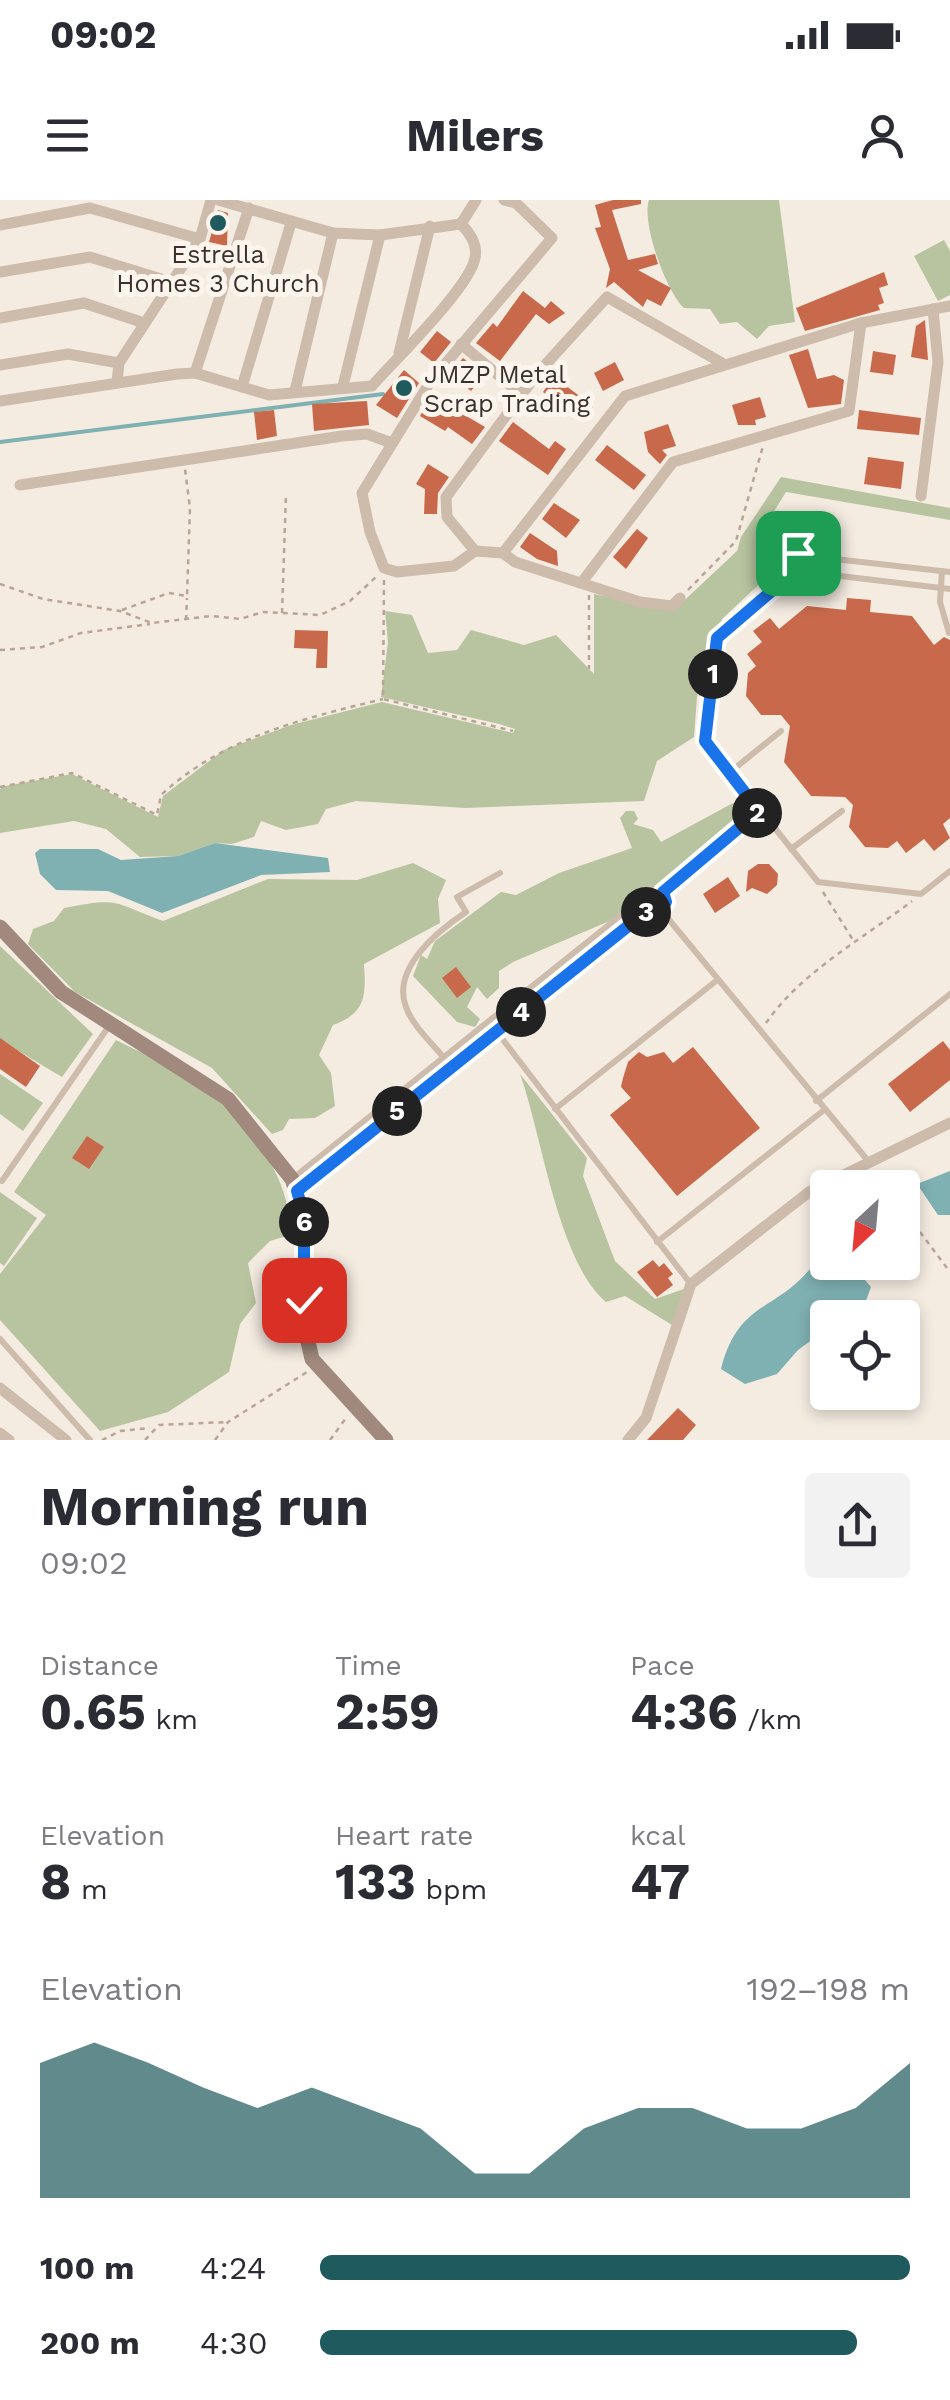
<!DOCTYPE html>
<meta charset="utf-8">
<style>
body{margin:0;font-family:"Work Sans",sans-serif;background:#f2f2f3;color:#2b2b33;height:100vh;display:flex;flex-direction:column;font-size:38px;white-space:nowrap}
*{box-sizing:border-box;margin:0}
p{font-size:32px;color:#7c7c81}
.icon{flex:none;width:55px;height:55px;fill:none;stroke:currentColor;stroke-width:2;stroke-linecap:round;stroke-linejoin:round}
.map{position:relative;height:1240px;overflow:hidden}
.details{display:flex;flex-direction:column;background:#fff;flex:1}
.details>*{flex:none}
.needle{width:65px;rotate:206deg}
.tools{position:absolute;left:810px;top:970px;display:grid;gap:20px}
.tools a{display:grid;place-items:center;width:110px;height:110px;border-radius:10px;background:#fff;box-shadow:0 5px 15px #0003;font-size:50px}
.pin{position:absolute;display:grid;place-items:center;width:85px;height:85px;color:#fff;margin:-42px;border-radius:20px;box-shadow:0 5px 15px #0006}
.km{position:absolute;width:50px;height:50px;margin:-25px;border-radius:50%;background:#222;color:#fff;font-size:28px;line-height:50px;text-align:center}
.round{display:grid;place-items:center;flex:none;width:105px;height:105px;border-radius:10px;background:#f2f2f3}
.summary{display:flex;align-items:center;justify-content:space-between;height:170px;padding:0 40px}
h1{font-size:55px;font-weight:700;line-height:75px}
.metrics{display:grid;grid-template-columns:repeat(3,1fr);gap:15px;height:170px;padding:10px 40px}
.metrics div{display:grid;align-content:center}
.metrics b{font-size:50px;font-weight:700}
.metrics small{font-size:28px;font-weight:400}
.metrics p{font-size:28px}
.chart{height:280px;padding:20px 40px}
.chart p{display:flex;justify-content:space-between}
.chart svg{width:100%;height:180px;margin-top:10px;fill:#1f5a5e;opacity:.7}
ul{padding:0 40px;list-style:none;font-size:32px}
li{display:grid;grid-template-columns:160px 120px 1fr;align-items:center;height:75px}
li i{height:25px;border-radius:12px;background:#1f5a5e}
.status{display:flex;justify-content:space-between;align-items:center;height:70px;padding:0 50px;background:#fff;direction:ltr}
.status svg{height:28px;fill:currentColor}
header{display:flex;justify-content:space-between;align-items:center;height:130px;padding:0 40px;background:#fff;font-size:45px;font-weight:700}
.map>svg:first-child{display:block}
.green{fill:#b8c4a0}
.water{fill:#7fb0b2}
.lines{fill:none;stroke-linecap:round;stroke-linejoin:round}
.stream{stroke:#7fb0b2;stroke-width:4}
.building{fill:#c8694b}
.path{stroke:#b9a596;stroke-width:2.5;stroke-dasharray:5 5;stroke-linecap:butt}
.lane{stroke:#cdbbac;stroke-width:6}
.street{stroke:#cdbbac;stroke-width:11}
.secondary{stroke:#a18a7d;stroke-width:15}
.route-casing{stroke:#fff;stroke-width:20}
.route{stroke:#1a73e8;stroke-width:12}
.poi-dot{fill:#1f5a5e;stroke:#fbf5ee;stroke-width:4}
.labels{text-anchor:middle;stroke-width:10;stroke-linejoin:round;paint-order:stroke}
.poi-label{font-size:25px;fill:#3b302b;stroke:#fbf5ee}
</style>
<div class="status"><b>09:02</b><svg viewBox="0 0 49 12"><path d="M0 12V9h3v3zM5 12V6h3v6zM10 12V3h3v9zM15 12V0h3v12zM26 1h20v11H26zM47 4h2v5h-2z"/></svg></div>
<header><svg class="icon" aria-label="menu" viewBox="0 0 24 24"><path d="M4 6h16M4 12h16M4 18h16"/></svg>Milers<svg class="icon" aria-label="person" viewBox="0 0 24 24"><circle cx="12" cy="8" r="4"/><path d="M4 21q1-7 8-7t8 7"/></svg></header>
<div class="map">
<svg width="950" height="1240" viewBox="0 0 950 1240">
<rect width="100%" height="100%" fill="#f4ebe1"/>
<g class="green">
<path d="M649,0H779L795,122L769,126L757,139L737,122L720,124L710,109L684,108C667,93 641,23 649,0Z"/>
<path d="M944,40L950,51V95L938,101L914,56Z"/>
<path d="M781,277L950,308V320L786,292L763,329L772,365L770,374L722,419L697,497L694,537L657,561L644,601L465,608L356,601L326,609L318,624L286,630L261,621L254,637L232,644L215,643L178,656L140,657L106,629L74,621L0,633V589L5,586L72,574L158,617L163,596L224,550L291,525L382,502L513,533L515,529L499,524L381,497L388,442L385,411L412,415L428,453L457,450L471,430L524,445L556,435L594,474V394L674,410L737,351L741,337Z"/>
<path d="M733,603L742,610V621L666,681L649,689L619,717L513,762L499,771V788L487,799L477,787L467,807L480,819L475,827L457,822L413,776L421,755L427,759L435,741L501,692L516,695L559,673L632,648L620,618L626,611H634L638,619L633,624L653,630L661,642Z"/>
<path d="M413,663L446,680L438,699L440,723L364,764C366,796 366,813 333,825L319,855L331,873L335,906L315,918L289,919L283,930L272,934L212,868L75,792L28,744L33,729L54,721L64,708C120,697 112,702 163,721L268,679L357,680Z"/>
<path d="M0,746L93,834L62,877L0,840Z"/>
<path d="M116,840C151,857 186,874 217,898C251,924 299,993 287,1036L270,1041L248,1063L256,1103L240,1124L229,1172L168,1212L100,1231L0,1120V1074L46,1015L14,992Z"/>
<path d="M0,874L43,903L23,931L0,914Z"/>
<path d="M520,874L587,958L583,976L615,1061L655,1099L684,1089L672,1125L625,1096L606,1102C558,1062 542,935 520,874Z"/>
<path d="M0,992L37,1018L4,1066L0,1063Z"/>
</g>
<g class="water">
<path d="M215,643L328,658L330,672L261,675L162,713L108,691L56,690L40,674L35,653L40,649H98L121,660L178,656Z"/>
<path d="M950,971V1015H938L917,984Z"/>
<path d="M827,1032L828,1062L876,1063L865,1080L871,1087L864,1106L840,1117L828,1118L827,1129L798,1150L777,1174L745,1184L721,1169C738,1102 774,1112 810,1069C817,1060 821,1044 827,1032Z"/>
</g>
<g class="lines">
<path class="stream" d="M0,242L383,194"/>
</g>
<g class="building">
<path d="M613,0H641V4L612,10L628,60L655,54L658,64L638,70L671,88L661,106L647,99L643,107L614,82L606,88L610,69L595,28L601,27L595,5Z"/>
<path d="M218,10L228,13L227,46L209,42Z"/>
<path d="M884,72L888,85L879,88L884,103L878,105L880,110L805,131L796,108Z"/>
<path d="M523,91L545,108L551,101L565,113L549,124L536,114L500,161L476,143L493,123L497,127Z"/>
<path d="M925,120L928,160L911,157L916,126Z"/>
<path d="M437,131L451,142L434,163L420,152Z"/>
<path d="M808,149L817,179L834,175L844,180L841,204L808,208L789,155Z"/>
<path d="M873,151L896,155L893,175L870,172Z"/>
<path d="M463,158L484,175L471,191L450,173Z"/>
<path d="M615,162L624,180L603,191L594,173Z"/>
<path d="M404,170L419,183L397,218L376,205Z"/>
<path d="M554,177L593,206L584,222L543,192Z"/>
<path d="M432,196L485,227L472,244L448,227L445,231L420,216Z"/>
<path d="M760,197L766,217L755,220L756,225H738L732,205Z"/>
<path d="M367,201L369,225L314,231L312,204Z"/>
<path d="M274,210L277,236L257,240L254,212Z"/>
<path d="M859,210L921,218L919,235L857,229Z"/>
<path d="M513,222L549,249L555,241L566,249L548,275L499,241Z"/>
<path d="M668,224L676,246L662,250L667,255L660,264L648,252L644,232Z"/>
<path d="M607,245L646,275L634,290L595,260Z"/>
<path d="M868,257L904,262L901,289L864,284Z"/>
<path d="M428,264L449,277L438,293L437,314H424L425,289L416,284Z"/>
<path d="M554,303L580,320L566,338L542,319Z"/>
<path d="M637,329L648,338L626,369L613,357Z"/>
<path d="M530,333L557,351L558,366L537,359L520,347Z"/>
<path d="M847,398L871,400L870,412L912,416L934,445L944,437L950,440V618L943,624L950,638L934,651L924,639L906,653L897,641L888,648L865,647L849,627L853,605L845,597L811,596L784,562L790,526L781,515H761L746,496L748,473L756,466L747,454L762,442L753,431L770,418L779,429L807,406L846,410Z"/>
<path d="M295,430L328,431L327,468H316L317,449L294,448Z"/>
<path d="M758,664H769L778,674L777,685L767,694L752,688L746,692L748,671Z"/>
<path d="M728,677L740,696L715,713L703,694Z"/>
<path d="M456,767L471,787L457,798L442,778Z"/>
<path d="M0,838L40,866L26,887L0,869Z"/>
<path d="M943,841L950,850V880L910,912L888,884Z"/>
<path d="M693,847L760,928L677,996L610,915L631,898L621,887L623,878L628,862L639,852L647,857L664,852L673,863Z"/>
<path d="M87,936L104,947L89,969L72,958Z"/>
<path d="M653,1060L659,1067L664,1063L673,1074L668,1078L673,1085L657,1097L637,1072Z"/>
<path d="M678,1208L696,1225L683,1240H647Z"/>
</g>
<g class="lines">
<g class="path">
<path d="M384,380L383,499L513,531"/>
<path d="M0,384L43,399L120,411L152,423L211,416L240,419L263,412L320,415L350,401L376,377"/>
<path d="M688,390L736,341L763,246"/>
<path d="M589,395V469"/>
<path d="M122,410L169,393L187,396L190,308L185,269"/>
<path d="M282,413L286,294"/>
<path d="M186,420L187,398"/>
<path d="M0,450L42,447L81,433L150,424"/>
<path d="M0,587L72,573L157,615L161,595C224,537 302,519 383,499"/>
<path d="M823,692L853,740"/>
<path d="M766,823C801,772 864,738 912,701"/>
<path d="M876,972L887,988"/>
<path d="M902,1008L950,1072"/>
<path d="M102,1240L120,1231L150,1228"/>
<path d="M145,1240L159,1225L227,1222"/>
<path d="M215,1240L228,1222L307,1172"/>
<path d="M330,1240L346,1218"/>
</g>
<g class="lane">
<circle cx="805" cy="364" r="13"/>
<path d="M817,357L950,372"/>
<path d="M942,371L940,402L949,433"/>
<path d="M794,372L717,438L705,541L818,682L921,694L950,671"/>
<path d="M815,373L950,389"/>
<path d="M729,573L781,531"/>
<path d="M791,649L842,611"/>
<circle cx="654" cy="700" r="12"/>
<path d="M663,692L759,611"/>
<path d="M661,710L869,962"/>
<path d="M497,832L647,711"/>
<path d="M444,858C432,843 412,825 406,807C391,768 439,730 466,712L457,697L500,673"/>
<path d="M816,901L950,794"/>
<path d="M555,909L716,781"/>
<path d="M292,979L641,699"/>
<path d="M2,981L109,826"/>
<path d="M297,991L497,832L690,1083"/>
<path d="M657,1042L824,910"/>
<path d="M0,1139L90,1240"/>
</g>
<g class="street">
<path d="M218,0L333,33L380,35L461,24"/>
<path d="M504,0L516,3L552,38L430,182L362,293L370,332L384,368L397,372L454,366L475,351L503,353L515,362L640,402L672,406L680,398"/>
<path d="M461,24L476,0"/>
<path d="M0,25L90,8L200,39"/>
<path d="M0,72L90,57L171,82"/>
<path d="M0,118L84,103L144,123"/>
<path d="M461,144L521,194"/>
<path d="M399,153L430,26"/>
<path d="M0,165L68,154L119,163"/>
<path d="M195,173L249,8"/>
<path d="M117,182L119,163L200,39L211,0"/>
<path d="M343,186L380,35"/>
<path d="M242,187L291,23"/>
<path d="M295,191L333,33"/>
<path d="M0,201L177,174L195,173L269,195L372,186C394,161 470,87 475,58C478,44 470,33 461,24"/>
<path d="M20,285L342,236L367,234L389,242"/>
<path d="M921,296L938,162L933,109"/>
<path d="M475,351L447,317L446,297L536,175L607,97L722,163"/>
<path d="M503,353L625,196L861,123L950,106"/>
<path d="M582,382L673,262L849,211L861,123"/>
<path d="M0,1188L66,1240"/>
<path d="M0,1233L9,1240"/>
<path d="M628,1240L646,1218L691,1084L809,992L950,923"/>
</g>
<path class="secondary" d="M0,727L61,792L228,899L292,979L304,1015L305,1129L312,1159L386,1240"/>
</g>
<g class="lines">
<defs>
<path id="route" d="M304,1100V1015L297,991L647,711L661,710L666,702L663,692L759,611L705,541L717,438L794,372L792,364L798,353"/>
</defs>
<use href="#route" class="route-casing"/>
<use href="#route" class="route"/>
</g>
<g class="poi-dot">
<circle cx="218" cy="23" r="10"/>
<circle cx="404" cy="188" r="10"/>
</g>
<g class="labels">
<g class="poi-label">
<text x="218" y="63">Estrella<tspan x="218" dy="29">Homes 3 Church</tspan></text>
<text x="424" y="183" text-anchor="start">JMZP Metal<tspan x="424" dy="29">Scrap Trading</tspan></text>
</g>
</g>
</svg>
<div class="tools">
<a><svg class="needle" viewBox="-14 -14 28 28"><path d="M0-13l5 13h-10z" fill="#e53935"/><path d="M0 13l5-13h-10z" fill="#7c7c81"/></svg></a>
<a><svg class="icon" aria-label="locate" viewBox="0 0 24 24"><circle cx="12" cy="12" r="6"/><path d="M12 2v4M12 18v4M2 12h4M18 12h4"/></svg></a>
</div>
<div class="pin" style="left:798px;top:353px;background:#1e9e55"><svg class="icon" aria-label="arrive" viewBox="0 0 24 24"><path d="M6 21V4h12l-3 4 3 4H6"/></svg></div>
<div class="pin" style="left:304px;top:1100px;background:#d93025"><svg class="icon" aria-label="check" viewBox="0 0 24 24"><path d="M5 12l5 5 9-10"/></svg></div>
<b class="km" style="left:713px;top:474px">1</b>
<b class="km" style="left:757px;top:613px">2</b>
<b class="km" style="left:646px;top:712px">3</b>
<b class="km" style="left:521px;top:812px">4</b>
<b class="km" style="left:397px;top:911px">5</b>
<b class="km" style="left:304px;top:1022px">6</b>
</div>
<section class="details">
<div class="summary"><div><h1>Morning run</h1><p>09:02</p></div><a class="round"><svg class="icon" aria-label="share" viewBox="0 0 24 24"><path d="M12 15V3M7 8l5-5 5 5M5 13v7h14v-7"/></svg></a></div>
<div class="metrics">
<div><p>Distance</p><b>0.65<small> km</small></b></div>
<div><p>Time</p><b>2:59</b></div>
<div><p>Pace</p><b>4:36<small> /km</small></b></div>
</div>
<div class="metrics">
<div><p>Elevation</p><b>8<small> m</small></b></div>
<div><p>Heart rate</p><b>133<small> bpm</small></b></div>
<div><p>kcal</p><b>47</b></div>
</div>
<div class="chart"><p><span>Elevation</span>192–198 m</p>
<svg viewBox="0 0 160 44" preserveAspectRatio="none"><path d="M0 44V11L10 6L20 11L30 17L40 22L50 17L60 22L70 27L80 38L90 38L100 27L110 22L120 22L130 27L140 27L150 22L160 11V44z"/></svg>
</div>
<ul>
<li><b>100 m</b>4:24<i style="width:100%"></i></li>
<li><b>200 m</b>4:30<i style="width:91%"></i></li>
</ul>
</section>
